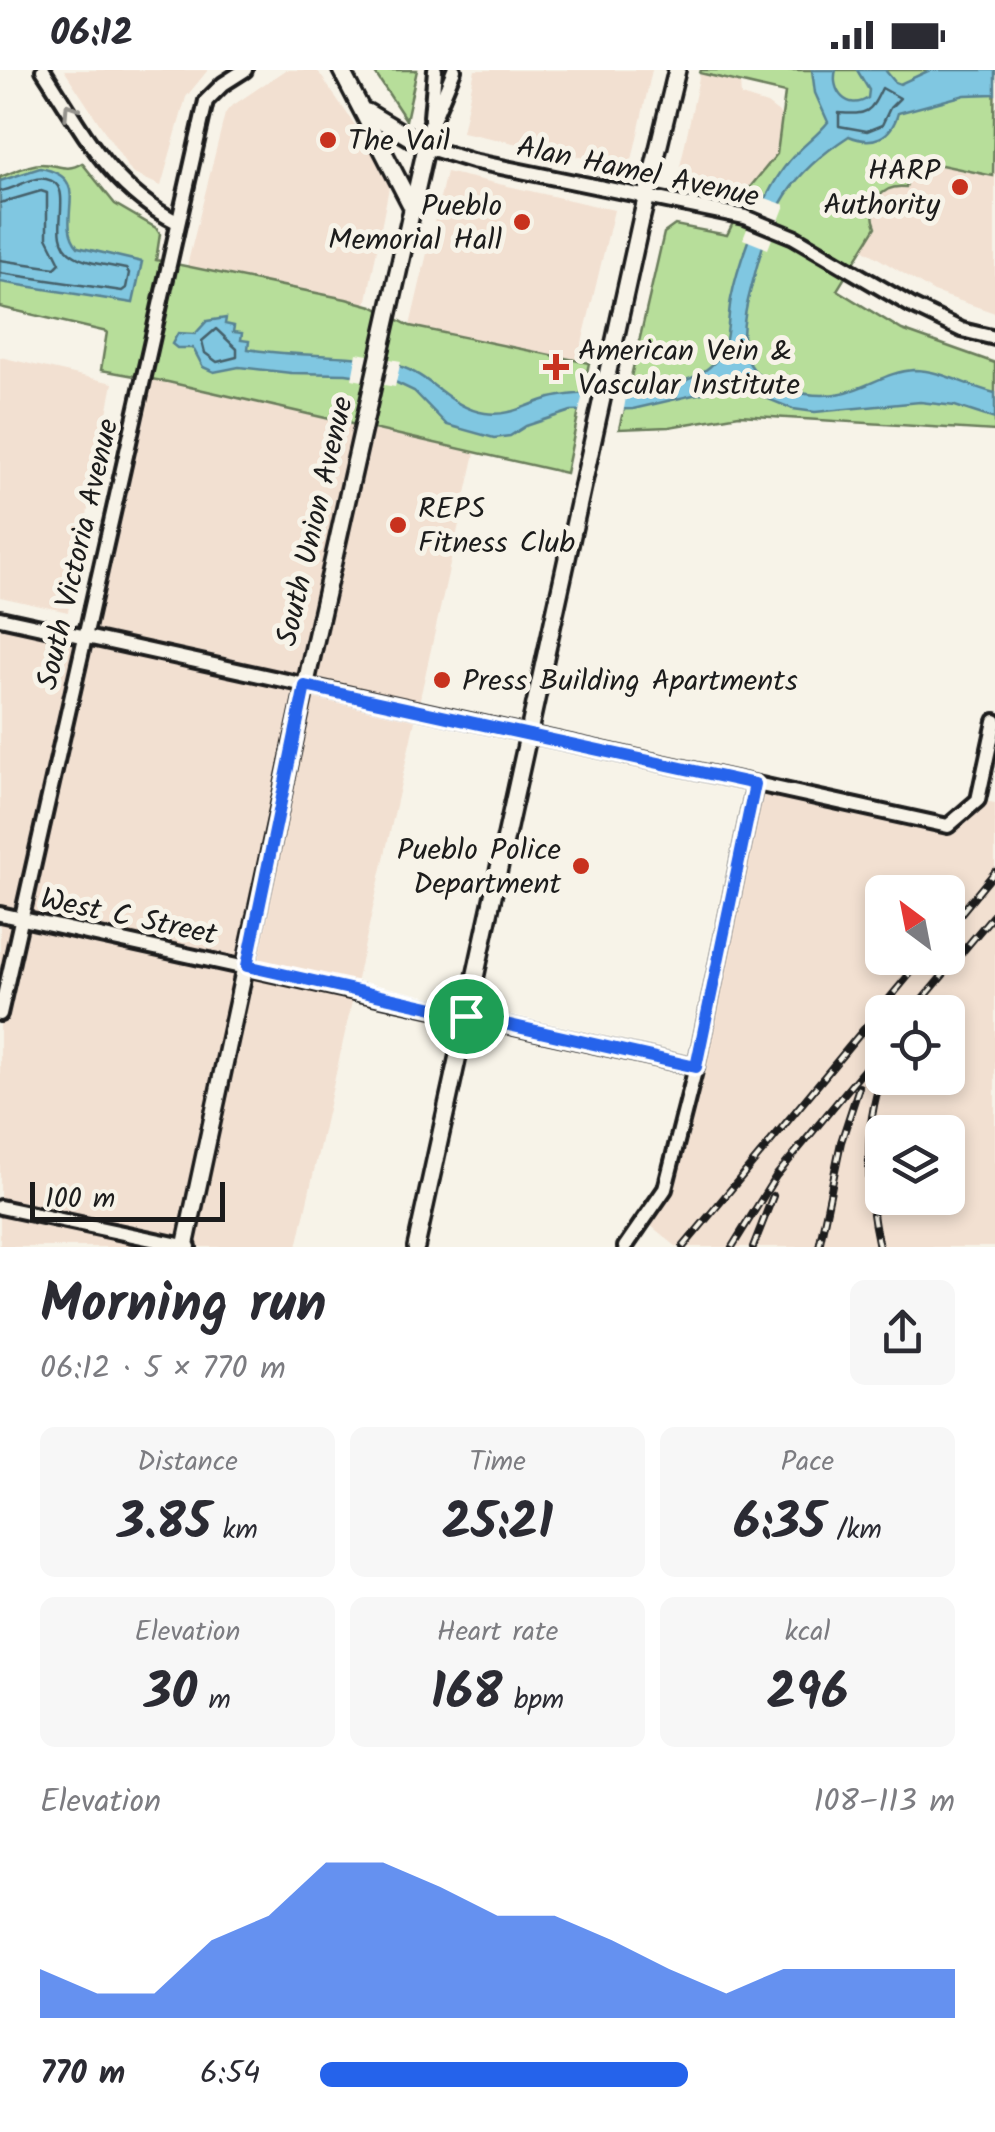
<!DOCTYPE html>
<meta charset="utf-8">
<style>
body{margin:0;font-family:Kalam,sans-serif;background:#f7f7f7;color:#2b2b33;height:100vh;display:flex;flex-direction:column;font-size:38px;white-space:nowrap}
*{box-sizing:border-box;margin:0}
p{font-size:32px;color:#7c7c81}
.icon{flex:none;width:55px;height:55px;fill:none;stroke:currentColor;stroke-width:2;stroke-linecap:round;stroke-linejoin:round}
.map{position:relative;height:1177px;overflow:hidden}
.sheet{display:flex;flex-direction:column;background:#fff;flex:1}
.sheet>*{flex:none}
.needle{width:65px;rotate:328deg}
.buttons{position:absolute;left:865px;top:805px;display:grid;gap:20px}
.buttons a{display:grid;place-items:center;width:100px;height:100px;border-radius:15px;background:#fff;box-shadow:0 5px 15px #0003;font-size:50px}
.scale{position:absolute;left:30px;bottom:25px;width:195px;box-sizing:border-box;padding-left:10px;border:5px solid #1c1c1c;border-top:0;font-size:28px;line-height:35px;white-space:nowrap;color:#1c1c1c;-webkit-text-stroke:8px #f7f3e8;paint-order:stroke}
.pin{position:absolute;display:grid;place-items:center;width:85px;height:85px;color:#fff;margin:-42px;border:5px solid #fff;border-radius:50%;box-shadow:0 2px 10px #0007}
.round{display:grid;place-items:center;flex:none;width:105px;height:105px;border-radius:15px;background:#f7f7f7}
.head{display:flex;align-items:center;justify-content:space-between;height:170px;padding:0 40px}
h1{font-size:55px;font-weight:800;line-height:75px}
.figures{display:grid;grid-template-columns:repeat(3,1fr);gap:15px;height:170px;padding:10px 40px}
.figures div{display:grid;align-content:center;border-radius:15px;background:#f7f7f7;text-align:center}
.figures b{font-size:50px;font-weight:800}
.figures small{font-size:28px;font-weight:400}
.figures p{font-size:28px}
.chart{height:280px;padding:20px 40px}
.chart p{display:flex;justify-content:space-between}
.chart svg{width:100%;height:180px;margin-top:10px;fill:#2563eb;opacity:.7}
ul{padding:0 40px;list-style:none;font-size:32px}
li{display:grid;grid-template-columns:160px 120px 1fr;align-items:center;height:75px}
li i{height:25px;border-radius:12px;background:#2563eb}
.status{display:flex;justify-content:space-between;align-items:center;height:70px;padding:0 50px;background:#fff;direction:ltr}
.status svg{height:28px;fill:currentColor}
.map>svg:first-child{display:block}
.built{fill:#f2e0d1;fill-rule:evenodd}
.green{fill:#b7de9a;stroke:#6a7d5b;stroke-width:2.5}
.water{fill:#80c7e1;stroke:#588392;stroke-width:2.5}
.pier{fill:#f7f3e8}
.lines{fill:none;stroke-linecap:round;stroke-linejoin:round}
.shore{stroke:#44606b;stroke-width:2.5}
.minor-casing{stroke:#1c1c1c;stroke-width:20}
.tertiary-casing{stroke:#1c1c1c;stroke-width:22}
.minor{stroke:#f7f3e8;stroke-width:12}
.tertiary{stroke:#f7f3e8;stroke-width:15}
.rail-casing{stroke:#1c1c1c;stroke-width:8}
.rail{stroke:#f7f3e8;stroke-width:4;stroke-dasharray:11;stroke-linecap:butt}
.oneway{stroke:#94928c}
.route-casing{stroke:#fff;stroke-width:20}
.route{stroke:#2563eb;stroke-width:12}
.poi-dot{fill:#c8321e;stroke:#f7f3e8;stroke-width:4}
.labels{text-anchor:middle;stroke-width:10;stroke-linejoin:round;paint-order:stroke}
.poi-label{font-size:30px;fill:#1c1c1c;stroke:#f7f3e8;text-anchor:start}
.street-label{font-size:30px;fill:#1c1c1c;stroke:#f7f3e8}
</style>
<div class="status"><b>06:12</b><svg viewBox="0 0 49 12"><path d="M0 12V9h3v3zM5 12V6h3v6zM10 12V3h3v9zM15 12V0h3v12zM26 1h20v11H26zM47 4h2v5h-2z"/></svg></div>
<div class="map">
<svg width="995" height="1177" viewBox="0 0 995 1177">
<rect width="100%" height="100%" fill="#f7f3e8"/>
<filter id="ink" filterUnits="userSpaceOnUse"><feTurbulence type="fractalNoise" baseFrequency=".01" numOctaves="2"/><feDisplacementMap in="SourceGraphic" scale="20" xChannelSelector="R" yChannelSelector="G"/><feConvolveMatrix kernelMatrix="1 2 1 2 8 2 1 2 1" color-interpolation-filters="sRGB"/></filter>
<g filter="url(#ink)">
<g class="built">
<path d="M64,0H208L186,27L161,116L132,103Z"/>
<path d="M285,0H317L391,107L366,235L187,196L225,44L229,38Z"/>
<path d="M475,0H652L632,90L623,96L462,62Z"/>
<path d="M700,3L740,13L741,26L767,34L783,46L777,84L747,123L686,107L680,97Z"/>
<path d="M913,89L993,106L995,99V243L934,222L863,179L876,157L871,144L874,135L882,122L893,115L906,117Z"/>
<path d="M446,102L614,140L578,290L410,256Z"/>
<path d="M0,287L113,313L68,542L0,527Z"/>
<path d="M142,307L475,383L297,1177H0V548L83,568Z"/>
<path d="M755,714L948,756L978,730L995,733V1177H677L645,1151L665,1119ZM882,822H948V888H882ZM882,942H948V1008H882ZM882,1062H948V1128H882Z"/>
</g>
<g class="green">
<path d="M373,0H417L406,50Z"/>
<path d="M701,0H995L993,106L913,89L906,117C881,114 867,135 876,157L837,220L902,260L995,293V361L739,345L669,357L619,359L664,163L675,155L727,165L751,116L777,84L785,23L700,3Z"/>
<path d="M82,93L115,134L156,158L160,164L156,190L346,229L372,236L410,256L589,293L566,403L168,312L101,300L107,262L0,237V107C13,103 28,94 41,94C58,94 66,103 82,93Z"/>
</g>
<g class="water">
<path d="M812,0H836C830,21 848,42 868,28L869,20L857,0H885L895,12L900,14L930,0H995V24L965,25L898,43C891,68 873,76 849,66C789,105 772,138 754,207C741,255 728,304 789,320C806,325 824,327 842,323C867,318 888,301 914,300C941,300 969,317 995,323V349L955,336L920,332L815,342L793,339L751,322L728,317L633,339L571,341L526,356L510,366L494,368L447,355L414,321L393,311L346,304L291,303L239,297L214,302L203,297L193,278H177L172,274L178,263L195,264L207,251L226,248L225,254L234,256L233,262L242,263L241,270L249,271L248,279C298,288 350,281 399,296C432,306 450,338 485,343C510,347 527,334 550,328C596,316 686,331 718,288C730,272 727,248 731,229C735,209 741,190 748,171C759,142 770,114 790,90C802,76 817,66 828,52L815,23Z"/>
<path d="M40,98C96,108 53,149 78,177L142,192L133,233L0,212V111Z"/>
</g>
<g class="pier">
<path d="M760,126L785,135L768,179L743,169Z"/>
<path d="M357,283L401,291L395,317L352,309Z"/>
<path d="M628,316L623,344L578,346L584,319Z"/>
</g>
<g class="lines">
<g class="shore">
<path d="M882,18L900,28L890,38L882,55L867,61L839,56V43C868,45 870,43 882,18Z"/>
<path d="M0,121C15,120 30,106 46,109C79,115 44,166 72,184C85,194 110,195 126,199L129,203L126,218L122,221L0,203"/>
<path d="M0,133L41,121L47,123V167L60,193L55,198L0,190"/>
<path d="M216,259L237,279V287L217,292L205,283L202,271Z"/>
</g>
<defs>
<g id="minor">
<path d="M43,0C83,61 110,118 177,152"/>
<path d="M431,47L435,0"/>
<path d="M431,55L454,0"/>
<path d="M426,77L472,91L745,147L794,167L912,236L962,260L995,268"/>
<path d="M0,548L948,756L978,730L995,651"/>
<path d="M0,844L696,997"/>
<path d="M0,944L206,31L223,14L245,0"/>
<path d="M0,1137L189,1177"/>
<path d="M625,1177L665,1119L696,997L755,714"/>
</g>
<g id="tertiary">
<path d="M341,0L412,137"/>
<path d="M367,42L426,77"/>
<path d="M185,1177L309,599L431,55"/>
<path d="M416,1177L642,146L677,0"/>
</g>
</defs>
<use href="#minor" class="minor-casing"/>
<use href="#tertiary" class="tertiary-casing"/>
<use href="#minor" class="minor"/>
<use href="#tertiary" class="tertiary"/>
<defs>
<g id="rail">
<path d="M948,859L995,802"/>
<path d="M912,942L995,843"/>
<path d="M683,1177L923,888"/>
<path d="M732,1177L776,1106L882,978"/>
<path d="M753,1177L773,1126"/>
<path d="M819,1177L841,1072L859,1017"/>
<path d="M879,1177C867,1123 863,1059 882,1007"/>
</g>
</defs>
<use href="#rail" class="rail-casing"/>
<use href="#rail" class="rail"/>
</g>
<defs><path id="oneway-chevron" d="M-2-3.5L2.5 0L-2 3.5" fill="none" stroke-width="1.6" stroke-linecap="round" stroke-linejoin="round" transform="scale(2.5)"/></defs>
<use class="oneway" href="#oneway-chevron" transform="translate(70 40) rotate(-123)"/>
</g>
<g class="lines" filter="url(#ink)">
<defs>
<path id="route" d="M305,616L755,714L696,997L247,896Z"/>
</defs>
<use href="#route" class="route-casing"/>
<use href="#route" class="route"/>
</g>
<g class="poi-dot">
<circle cx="328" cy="70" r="10"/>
<circle cx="960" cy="117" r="10"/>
<circle cx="522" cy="152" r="10"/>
<path d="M551 282h10v10h10v10h-10v10h-10v-10h-10v-10h10z"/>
<circle cx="398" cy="455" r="10"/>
<circle cx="442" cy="610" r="10"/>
<circle cx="581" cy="796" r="10"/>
</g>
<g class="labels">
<g class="poi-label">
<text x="348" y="80">The Vail</text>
<text x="940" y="110" text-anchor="end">HARP<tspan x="940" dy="34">Authority</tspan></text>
<text x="502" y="145" text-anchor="end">Pueblo<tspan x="502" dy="34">Memorial Hall</tspan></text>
<text x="578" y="290">American Vein &amp;<tspan x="578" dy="34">Vascular Institute</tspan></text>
<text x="418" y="448">REPS<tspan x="418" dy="34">Fitness Club</tspan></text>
<text x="462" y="620">Press Building Apartments</text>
<text x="561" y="789" text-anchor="end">Pueblo Police<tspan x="561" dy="34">Department</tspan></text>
</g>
<g class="street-label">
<text transform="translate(638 101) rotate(12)" y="10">Alan Hamel Avenue</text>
<text transform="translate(314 451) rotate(-77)" y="10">South Union Avenue</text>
<text transform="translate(77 484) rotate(-77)" y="10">South Victoria Avenue</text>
<text transform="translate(129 846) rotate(12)" y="10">West C Street</text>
</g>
</g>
</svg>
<div class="buttons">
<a><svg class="needle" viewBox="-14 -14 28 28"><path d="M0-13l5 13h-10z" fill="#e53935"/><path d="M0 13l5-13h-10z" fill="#7c7c81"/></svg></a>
<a><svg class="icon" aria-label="locate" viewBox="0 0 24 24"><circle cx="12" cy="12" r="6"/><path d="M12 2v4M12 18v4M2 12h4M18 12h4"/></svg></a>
<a><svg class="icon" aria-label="layers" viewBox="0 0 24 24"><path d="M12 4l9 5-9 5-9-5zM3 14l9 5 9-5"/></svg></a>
</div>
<div class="scale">100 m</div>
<div class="pin" style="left:466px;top:946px;background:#1e9e55"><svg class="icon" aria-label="arrive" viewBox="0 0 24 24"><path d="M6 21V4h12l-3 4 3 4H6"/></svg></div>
</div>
<section class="sheet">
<div class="head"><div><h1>Morning run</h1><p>06:12 · 5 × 770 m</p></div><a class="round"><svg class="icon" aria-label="share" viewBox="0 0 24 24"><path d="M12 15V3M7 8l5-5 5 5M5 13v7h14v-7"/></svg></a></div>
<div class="figures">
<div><p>Distance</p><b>3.85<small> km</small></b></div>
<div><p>Time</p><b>25:21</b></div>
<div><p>Pace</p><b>6:35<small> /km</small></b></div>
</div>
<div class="figures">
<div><p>Elevation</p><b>30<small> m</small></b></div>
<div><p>Heart rate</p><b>168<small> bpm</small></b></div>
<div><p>kcal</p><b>296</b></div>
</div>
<div class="chart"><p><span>Elevation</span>108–113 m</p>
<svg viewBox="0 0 160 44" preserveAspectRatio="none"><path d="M0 44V32L10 38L20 38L30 25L40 19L50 6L60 6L70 12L80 19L90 19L100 25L110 32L120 38L130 32L140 32L150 32L160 32V44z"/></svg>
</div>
<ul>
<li><b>770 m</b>6:54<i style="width:58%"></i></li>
</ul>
</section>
